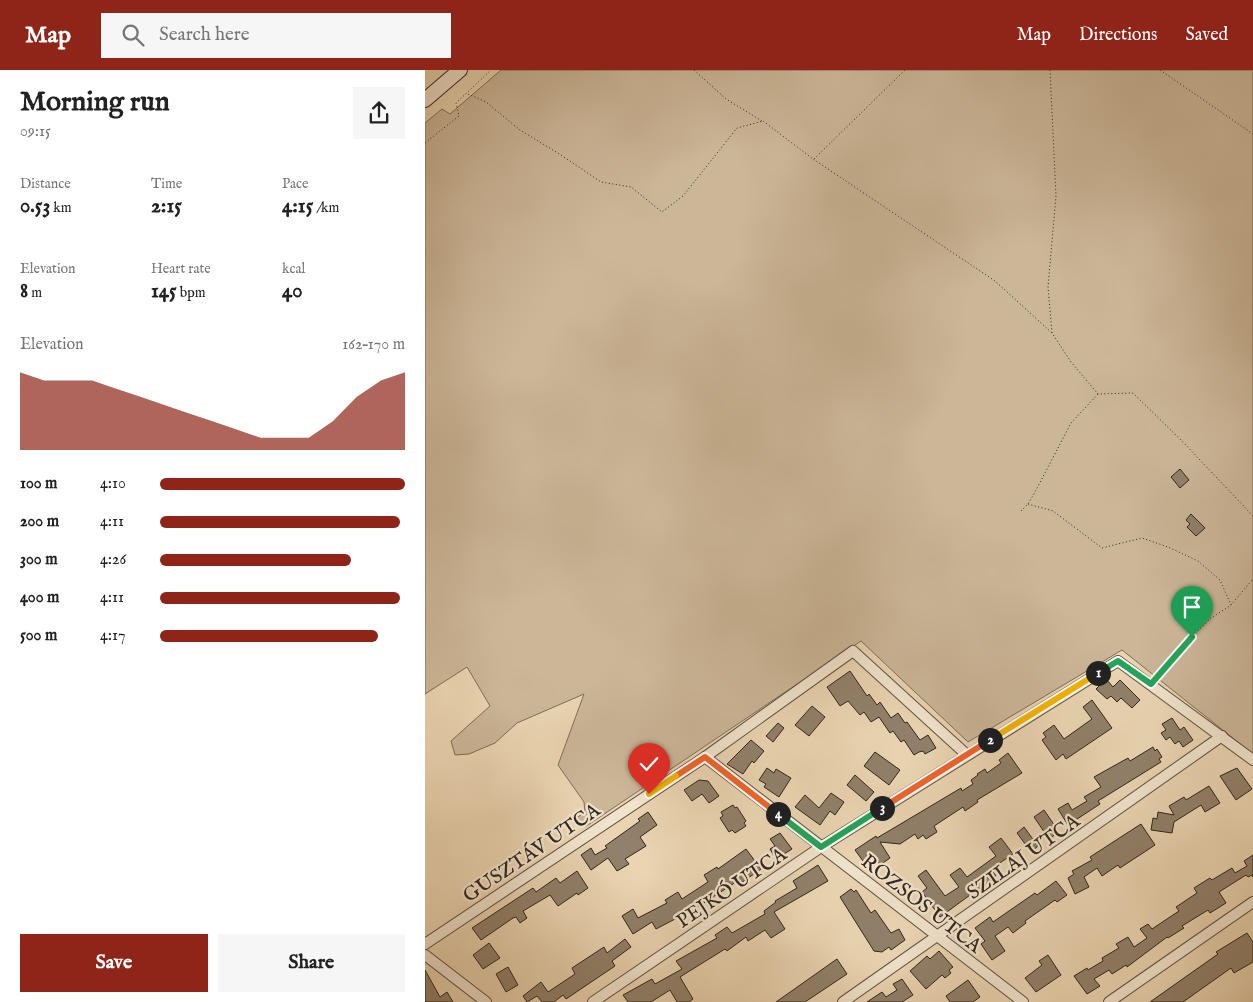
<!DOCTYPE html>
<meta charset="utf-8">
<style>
body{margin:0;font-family:"IM FELL English",serif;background:#f6f6f6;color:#222;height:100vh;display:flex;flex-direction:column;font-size:19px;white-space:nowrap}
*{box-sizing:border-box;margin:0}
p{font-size:16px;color:#767676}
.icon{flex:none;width:28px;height:28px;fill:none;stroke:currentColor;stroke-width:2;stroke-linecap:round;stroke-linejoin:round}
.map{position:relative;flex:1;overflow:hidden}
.sheet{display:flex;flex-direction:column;background:#fff;width:425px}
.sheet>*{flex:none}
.pin{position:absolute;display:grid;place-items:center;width:42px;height:42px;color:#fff;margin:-51px -21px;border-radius:50% 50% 50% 0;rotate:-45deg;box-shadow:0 0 5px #0007}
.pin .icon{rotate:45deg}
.km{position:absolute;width:25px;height:25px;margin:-12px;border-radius:50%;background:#222;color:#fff;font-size:14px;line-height:25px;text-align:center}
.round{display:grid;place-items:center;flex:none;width:52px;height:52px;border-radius:0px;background:#f6f6f6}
.head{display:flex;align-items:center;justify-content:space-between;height:85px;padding:0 20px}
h1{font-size:28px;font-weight:700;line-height:38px}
.stats{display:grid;grid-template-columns:repeat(3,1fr);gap:8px;height:85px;padding:5px 20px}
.stats div{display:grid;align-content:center}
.stats b{font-size:21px;font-weight:700}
.stats small{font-size:14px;font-weight:400}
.stats p{font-size:14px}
.chart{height:140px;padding:10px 20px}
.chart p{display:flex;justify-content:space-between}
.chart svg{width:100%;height:90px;margin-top:5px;fill:#8f2418;opacity:.7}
.action{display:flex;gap:10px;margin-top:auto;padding:10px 20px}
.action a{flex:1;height:58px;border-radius:0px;background:#8f2418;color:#fff;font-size:20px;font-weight:700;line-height:58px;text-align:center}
.action a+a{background:#f6f6f6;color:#222}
ul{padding:0 20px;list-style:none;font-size:16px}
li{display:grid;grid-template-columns:80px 60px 1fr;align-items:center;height:38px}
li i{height:12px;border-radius:6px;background:#8f2418}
header{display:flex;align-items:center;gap:30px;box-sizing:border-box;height:70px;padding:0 25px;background:#8f2418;color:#fff}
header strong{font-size:24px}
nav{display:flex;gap:28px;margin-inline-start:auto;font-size:18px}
.search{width:350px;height:45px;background:#f6f6f6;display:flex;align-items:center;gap:12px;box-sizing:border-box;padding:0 18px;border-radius:0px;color:#767676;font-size:19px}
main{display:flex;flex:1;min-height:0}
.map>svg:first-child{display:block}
.green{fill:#cbb698;stroke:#7e6e5a}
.building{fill:#91806a;stroke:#31261d}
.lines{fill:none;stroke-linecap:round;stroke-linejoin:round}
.minor-casing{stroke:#5f5242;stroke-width:12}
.secondary-casing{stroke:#31261d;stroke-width:16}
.path{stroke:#31261d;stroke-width:1;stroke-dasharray:1 2.5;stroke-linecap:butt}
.minor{stroke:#f1e3cc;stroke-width:10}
.secondary{stroke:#f1e3cc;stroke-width:14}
.split-1-casing{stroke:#fff;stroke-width:10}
.split-2-casing{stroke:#fff;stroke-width:10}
.split-3-casing{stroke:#fff;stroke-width:10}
.split-4-casing{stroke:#fff;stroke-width:10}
.split-5-casing{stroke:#fff;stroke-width:10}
.split-6-casing{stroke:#fff;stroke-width:10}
.split-1{stroke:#22a559;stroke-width:6}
.split-2{stroke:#f5b400;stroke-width:6}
.split-3{stroke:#f0652b;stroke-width:6}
.split-4{stroke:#22a559;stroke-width:6}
.split-5{stroke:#f0652b;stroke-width:6}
.split-6{stroke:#f5b400;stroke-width:6}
.labels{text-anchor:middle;stroke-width:4.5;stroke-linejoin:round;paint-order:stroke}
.street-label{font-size:20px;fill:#31261d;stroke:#f1e3cc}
</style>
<header>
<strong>Map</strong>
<div class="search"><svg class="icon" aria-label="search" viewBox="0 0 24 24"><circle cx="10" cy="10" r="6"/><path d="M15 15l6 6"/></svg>Search here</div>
<nav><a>Map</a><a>Directions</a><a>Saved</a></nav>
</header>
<main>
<section class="sheet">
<div class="head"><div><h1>Morning run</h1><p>09:15</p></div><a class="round"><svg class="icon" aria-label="share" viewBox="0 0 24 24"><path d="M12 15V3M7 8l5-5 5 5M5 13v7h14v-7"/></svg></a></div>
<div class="stats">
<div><p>Distance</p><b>0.53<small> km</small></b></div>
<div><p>Time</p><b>2:15</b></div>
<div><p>Pace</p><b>4:15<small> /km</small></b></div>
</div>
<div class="stats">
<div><p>Elevation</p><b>8<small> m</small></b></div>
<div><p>Heart rate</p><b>145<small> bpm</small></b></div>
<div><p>kcal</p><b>40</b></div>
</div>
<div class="chart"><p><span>Elevation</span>162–170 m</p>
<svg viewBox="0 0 160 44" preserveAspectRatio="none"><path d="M0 44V6L10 10L20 10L30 10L40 14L50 18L60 22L70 26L80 30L90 34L100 38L110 38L120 38L130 30L140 18L150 10L160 6V44z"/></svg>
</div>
<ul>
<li><b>100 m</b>4:10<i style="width:100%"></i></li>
<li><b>200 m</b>4:11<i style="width:98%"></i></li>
<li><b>300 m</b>4:26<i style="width:78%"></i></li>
<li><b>400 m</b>4:11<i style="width:98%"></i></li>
<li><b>500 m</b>4:17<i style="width:89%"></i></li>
</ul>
<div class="action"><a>Save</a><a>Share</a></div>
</section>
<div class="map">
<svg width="828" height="932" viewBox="0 0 828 932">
<rect width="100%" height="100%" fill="#ead4b1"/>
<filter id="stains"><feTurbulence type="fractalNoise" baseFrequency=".004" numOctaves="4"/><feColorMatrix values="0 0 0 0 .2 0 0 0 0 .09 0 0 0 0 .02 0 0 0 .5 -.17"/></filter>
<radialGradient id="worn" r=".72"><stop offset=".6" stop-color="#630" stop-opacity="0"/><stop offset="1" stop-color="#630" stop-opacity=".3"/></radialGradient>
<path class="green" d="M76,0H828V684L697,580L543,672L436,571L160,757L150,749L160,742L159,732L133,695L159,624L92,653L70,673L44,684L30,685L26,671L65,636L42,597L0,624V53L17,39L25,44Z"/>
<g class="building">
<path d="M755,399L764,410L755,418L746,407Z"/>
<path d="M766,444L780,458L771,466L762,457L765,454L761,450Z"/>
<path d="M425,601L442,626L444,624L452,635L455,632L466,648L473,643L480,653L482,652L495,670L503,665L511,678L500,684L498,681L494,682L489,685L479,670L476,672L468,661L465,663L454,647L446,652L439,642L435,645L423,631L415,636L402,617Z"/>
<path d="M681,609L688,617L695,610L715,630L707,638L696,628L692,632L686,626L682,629L671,619Z"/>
<path d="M667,630L687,658L641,689L638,684L631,690L617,670L621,667L618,663L629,655L639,669L667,649L658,637Z"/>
<path d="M387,636L400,647L384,666L370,655Z"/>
<path d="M747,648L755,660L759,657L768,670L758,677L754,671L750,674L745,667L741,670L736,663L741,660L737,654Z"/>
<path d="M353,653L359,658L348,672L341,666Z"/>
<path d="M326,670L339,681L329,693L327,691L318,704L302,694Z"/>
<path d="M728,677L730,681L732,679L737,687L734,689L736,692L673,731L675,734L643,755L633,739L643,733L647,740L662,731L659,727L676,717L669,707L703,688L705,691Z"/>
<path d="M450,682L475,700L464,715L439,696Z"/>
<path d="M583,683L597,703L552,730L553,732L540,741L538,737L509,756L512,762L501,769L498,765L493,769L490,764L475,774L455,772L465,788L455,795L450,787L441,793L439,790L438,791L430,780L451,766L452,768L536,718L537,721L548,714L546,710L553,705L552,704L560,699L562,703L576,693L574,690Z"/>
<path d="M342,698L349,703L351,699L366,708L354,727L339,717L341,714L334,710Z"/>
<path d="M812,698L827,719L811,730L795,706Z"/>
<path d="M430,705L449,722L441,731L422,715Z"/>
<path d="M274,710L283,711L294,726L284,733L277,724L267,731L259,720Z"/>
<path d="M784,716L795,733L780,742L776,735L749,752L747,763L726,760L728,748L732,749L733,742L749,745L744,736L759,727L761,730Z"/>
<path d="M406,723L419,732L410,745L405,741L395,755L370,737L380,725L394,738Z"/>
<path d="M308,735L310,738L312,737L321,751L319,753L321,756L310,763L307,760L304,762L295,748L298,746L296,742Z"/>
<path d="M619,740L634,762L624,769L609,747Z"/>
<path d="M223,742L232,755L215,767L221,776L200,789L204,794L192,801L183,788L166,800L156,785L166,778L170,785L182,778L180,776L215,751L213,749Z"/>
<path d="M716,754L730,775L695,798L693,795L677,806L672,798L659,807L664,817L650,824L643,808L649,804L647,801L667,790L665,787Z"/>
<path d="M599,757L613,776L606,782L592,763Z"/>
<path d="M355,763L367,779L351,789L345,779L350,776L345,769Z"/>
<path d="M576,768L588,784L566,799L571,806L515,847L497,822L502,818L493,806L501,800L520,826L534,817L525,805L535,798L542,807L571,786L564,777Z"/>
<path d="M321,779L336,799L316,813L314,810L253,850L252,848L231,859L227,852L208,864L197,846L208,839L213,848L242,833L240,830L253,822L257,829L283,812L279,805L292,797L293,799Z"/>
<path d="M828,785V807L827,805L823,807L821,805L794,822L801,833L785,843L783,840L757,856L759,858L743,868L742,867L702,897L701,895L687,904L684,900L669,909L675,916L662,924L649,906L662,898L663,900L678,891L677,888L694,878L691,874L703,867L709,877L722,868L715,859L723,854L727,859L754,841L751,837L772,823L769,818L785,808L787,810L807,798L810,803L822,796L819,791Z"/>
<path d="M393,795L403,811L349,842L360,859L346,868L340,860L323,871L321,867L302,881L300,879L255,907L268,929L264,932H252L245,920L226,932H203L198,925L227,909L230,914L257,899L251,891L292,868L290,865L302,857L307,863L340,844L339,841L351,832L350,831L372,818L368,811Z"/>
<path d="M152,801L163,818L153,825L152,823L133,836L125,825L98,841L102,848L95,853L91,847L88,848L56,870L47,858L108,818L111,822L131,808L135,813Z"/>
<path d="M631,811L642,825L632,832L630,830L600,851L601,853L588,863L583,857L570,866L580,881L567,890L556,874L560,871L550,858L565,847L568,852L610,823L612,825Z"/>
<path d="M426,819L429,822L431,820L446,843L450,840L466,863L474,859L480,870L466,880L464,877L457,882L449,881L415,827Z"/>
<path d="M822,863L828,872V892L809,903L806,898L758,932H725L793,884L791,882Z"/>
<path d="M200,869L206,877L187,891L190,896L141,929L138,925L129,932H117L112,926L102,932L98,926L116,912L123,922L150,904L147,898L179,877L182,883Z"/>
<path d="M64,873L75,888L58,899L48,885Z"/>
<path d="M514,881L528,897L524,900L526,903L520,908L517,905L501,919L485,901L502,886L505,889Z"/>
<path d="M623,885L636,905L611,922L600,908L617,895L614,891Z"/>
<path d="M412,889L422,904L380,932H351Z"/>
<path d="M83,897L93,915L81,922L71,904Z"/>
<path d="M0,900L15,927L22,922L28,932H0Z"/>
<path d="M477,909L488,925L477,932H442L457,922L461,927L472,920L468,914Z"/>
<path d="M543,910L555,927L548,932H525L521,926Z"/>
</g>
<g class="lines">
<defs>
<g id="minor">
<path d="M280,687L598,932"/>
<path d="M0,874L280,687L428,581L542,685"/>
<path d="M0,885L61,932"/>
<path d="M168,932L396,777L693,591L828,690"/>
<path d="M418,932L797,666"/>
<path d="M684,932L828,832"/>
</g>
<path id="secondary" d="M0,30L35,0"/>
</defs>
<use href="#minor" class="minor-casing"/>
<use href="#secondary" class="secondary-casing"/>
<g class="path">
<path d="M269,0L301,29L337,51"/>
<path d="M625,0L631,126L623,217L627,263L646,292L673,324L708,323L759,373L828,446"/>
<path d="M735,0L828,64"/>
<path d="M43,24L61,32L95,60L136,85L176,112L206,117L237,142L258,126L312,58L338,51L388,89L570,211L627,263"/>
<path d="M0,73L34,46L31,33L66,0"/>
<path d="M389,89L480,0"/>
<path d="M603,434L628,441L677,478L717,468L743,477L773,491L795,510L806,535"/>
<path d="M596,441L603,434L610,422L646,353L673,324"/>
<path d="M731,608L767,567L785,549L806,535L828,509"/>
</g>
<use href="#minor" class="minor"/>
<use href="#secondary" class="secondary"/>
</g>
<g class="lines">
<defs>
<path id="split-1" d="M673,603L693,591L726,614L767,567"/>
<path id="split-2" d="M565,670L673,603"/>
<path id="split-3" d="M457,738L565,670"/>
<path id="split-4" d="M353,744L396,777L457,738"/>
<path id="split-5" d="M251,706L280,687L353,744"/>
<path id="split-6" d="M224,724L251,706"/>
</defs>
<use href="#split-1" class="split-1-casing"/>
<use href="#split-2" class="split-2-casing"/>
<use href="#split-3" class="split-3-casing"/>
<use href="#split-4" class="split-4-casing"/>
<use href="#split-5" class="split-5-casing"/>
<use href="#split-6" class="split-6-casing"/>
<use href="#split-1" class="split-1"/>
<use href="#split-2" class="split-2"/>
<use href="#split-3" class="split-3"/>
<use href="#split-4" class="split-4"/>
<use href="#split-5" class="split-5"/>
<use href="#split-6" class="split-6"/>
</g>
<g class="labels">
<g class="street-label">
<text transform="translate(106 782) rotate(-34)" y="7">GUSZTÁV UTCA</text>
<text transform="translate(598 786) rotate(-35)" y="7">SZILAJ UTCA</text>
<text transform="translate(306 817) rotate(-34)" y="7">PEJKÓ UTCA</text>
<text transform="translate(497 833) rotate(38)" y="7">ROZSOS UTCA</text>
</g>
</g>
<rect width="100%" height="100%" filter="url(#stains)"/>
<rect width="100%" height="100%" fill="url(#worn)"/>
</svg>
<div class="pin" style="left:767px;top:567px;background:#1e9e55"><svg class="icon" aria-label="arrive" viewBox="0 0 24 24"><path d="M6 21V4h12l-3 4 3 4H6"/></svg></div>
<div class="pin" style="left:224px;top:724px;background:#d93025"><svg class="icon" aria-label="check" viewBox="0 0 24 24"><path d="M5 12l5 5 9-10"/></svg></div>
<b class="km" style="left:673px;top:603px">1</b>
<b class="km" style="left:565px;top:670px">2</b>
<b class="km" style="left:457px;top:738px">3</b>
<b class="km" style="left:353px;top:744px">4</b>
</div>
</main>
